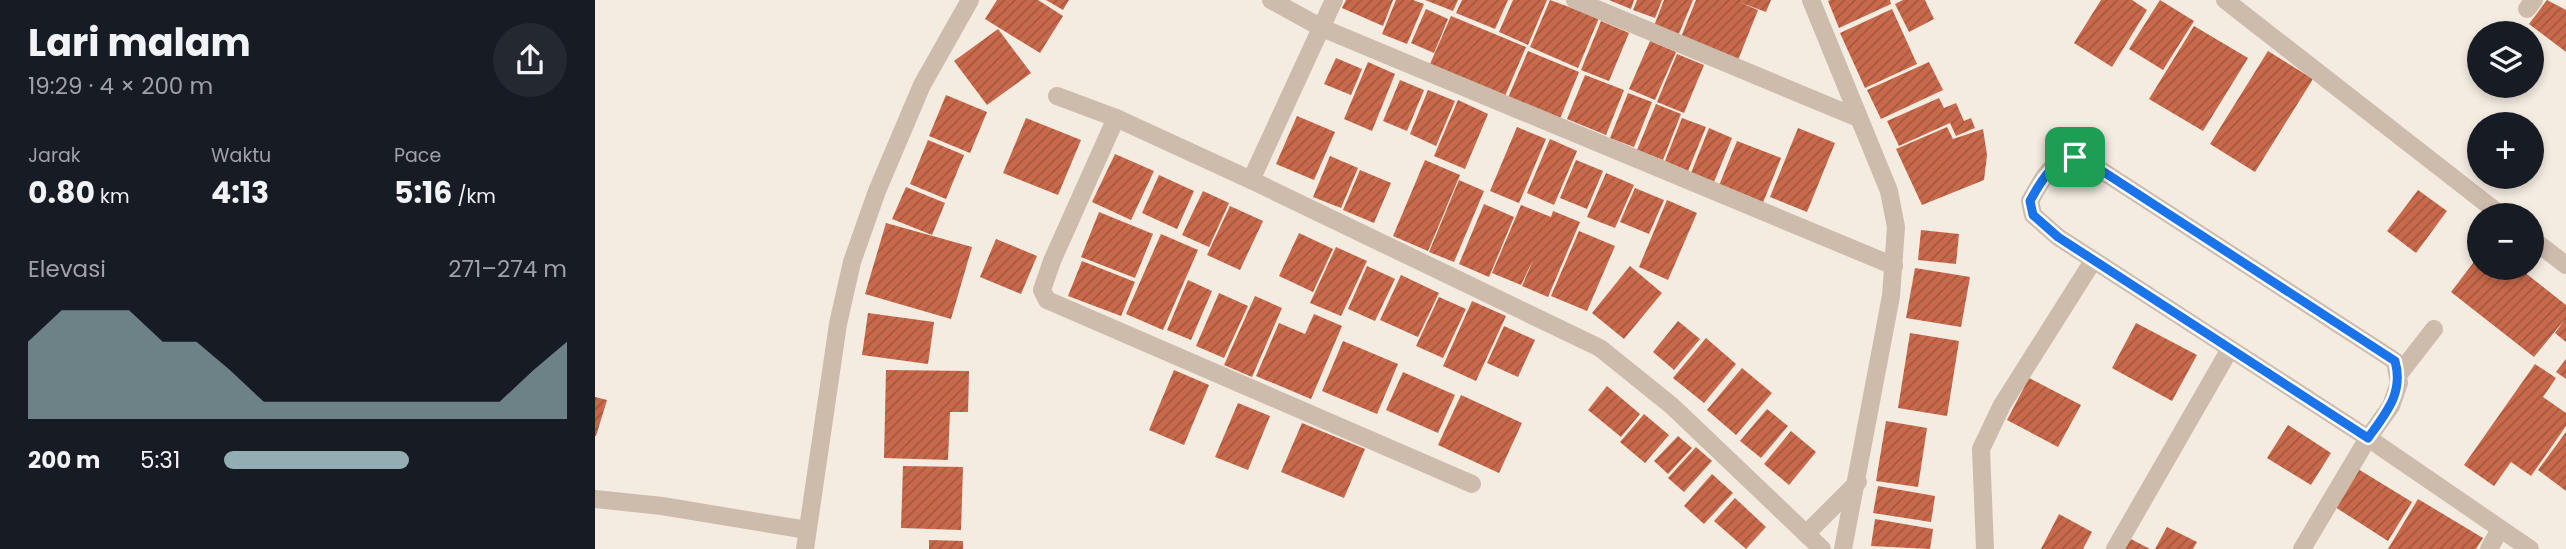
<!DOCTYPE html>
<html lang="id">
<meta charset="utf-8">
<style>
body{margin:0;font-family:Poppins,sans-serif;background:#242831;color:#f1f3f6;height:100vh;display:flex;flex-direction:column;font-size:26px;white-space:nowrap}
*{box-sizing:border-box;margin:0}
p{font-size:23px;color:#9ea1a6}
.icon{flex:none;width:38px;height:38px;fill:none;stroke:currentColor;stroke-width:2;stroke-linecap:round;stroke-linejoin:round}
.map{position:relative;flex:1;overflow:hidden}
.sheet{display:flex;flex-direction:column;background:#171b24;width:595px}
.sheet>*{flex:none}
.tools{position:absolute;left:1872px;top:21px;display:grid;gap:14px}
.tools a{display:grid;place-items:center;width:77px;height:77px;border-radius:50%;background:#171b24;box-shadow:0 4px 10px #0003;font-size:35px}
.pin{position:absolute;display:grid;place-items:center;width:60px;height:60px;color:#fff;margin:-30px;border-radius:14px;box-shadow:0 4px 10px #0006}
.round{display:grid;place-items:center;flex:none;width:74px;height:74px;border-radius:37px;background:#242831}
.summary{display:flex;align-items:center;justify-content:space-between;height:119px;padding:0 28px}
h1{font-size:38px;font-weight:700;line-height:52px}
.metrics{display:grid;grid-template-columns:repeat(3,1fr);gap:10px;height:119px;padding:7px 28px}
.metrics div{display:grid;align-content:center}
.metrics b{font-size:30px;font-weight:700}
.metrics small{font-size:19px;font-weight:400}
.metrics p{font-size:19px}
.chart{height:196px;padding:14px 28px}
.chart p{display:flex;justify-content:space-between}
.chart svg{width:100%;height:126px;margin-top:7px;fill:#92aeb2;opacity:.7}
ul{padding:0 28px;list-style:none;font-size:23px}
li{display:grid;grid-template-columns:112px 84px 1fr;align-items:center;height:52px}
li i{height:18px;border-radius:9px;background:#92aeb2}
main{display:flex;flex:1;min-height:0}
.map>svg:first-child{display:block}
.building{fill:url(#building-hatch)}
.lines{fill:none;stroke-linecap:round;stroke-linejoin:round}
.minor{stroke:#cdbbac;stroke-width:18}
.route-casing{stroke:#fff;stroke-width:14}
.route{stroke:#1a73e8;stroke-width:9}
</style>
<main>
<section class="sheet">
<div class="summary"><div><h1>Lari malam</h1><p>19:29 · 4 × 200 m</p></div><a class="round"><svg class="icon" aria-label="share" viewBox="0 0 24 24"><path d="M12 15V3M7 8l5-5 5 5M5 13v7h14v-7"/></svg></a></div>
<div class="metrics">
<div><p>Jarak</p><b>0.80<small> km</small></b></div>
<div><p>Waktu</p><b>4:13</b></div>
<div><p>Pace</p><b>5:16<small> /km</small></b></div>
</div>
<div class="chart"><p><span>Elevasi</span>271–274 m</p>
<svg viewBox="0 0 160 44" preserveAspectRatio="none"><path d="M0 44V17L10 6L20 6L30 6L40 17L50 17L60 27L70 38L80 38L90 38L100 38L110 38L120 38L130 38L140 38L150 27L160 17V44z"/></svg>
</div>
<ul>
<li><b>200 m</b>5:31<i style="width:54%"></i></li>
</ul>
</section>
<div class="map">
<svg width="1971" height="549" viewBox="0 0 1971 549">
<defs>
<pattern id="building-hatch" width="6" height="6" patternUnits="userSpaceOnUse" patternTransform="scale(1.75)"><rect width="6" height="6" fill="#c8694b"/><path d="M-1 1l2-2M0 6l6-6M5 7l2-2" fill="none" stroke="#a4573f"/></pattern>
</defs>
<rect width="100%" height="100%" fill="#f4ebe1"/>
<g class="building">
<path d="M402,0H443L468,16L445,53L390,19Z"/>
<path d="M451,0H474L468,10Z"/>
<path d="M751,0H798L788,26L747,8Z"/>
<path d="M801,0H818L829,4L812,44L787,34Z"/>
<path d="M830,0H863L858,11Z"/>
<path d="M867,0H913L900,29L861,13Z"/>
<path d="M918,0H952L933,45L904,32Z"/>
<path d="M955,0L1004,18L983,68L935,47Z"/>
<path d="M1014,0H1039L1036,9Z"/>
<path d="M1042,0H1067L1060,18L1038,10Z"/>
<path d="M1069,0H1098L1083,36L1059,26Z"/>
<path d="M1101,0H1176L1171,12L1144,2L1163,10L1143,60L1086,37Z"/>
<path d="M1235,0H1295L1296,4L1244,28L1233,1Z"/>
<path d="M1308,0H1330L1339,19L1314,32L1300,4Z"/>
<path d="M1506,0H1537L1552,10L1517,67L1479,43Z"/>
<path d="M1565,0L1599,21L1568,70L1534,49Z"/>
<path d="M1952,0L1971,10V52L1934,24Z"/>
<path d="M831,9L853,19L839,53L816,43Z"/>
<path d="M1297,9L1322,64L1270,88L1245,33Z"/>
<path d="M856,16L931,47L910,96L835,64Z"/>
<path d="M1006,21L1034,33L1014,81L986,70Z"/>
<path d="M1599,26L1653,58L1608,131L1554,99Z"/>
<path d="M403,29L436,73L392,105L359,61Z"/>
<path d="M1055,41L1081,52L1060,100L1034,89Z"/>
<path d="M933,51L984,72L964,121L912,100Z"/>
<path d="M1673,51L1718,79L1660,172L1615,144Z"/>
<path d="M1082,54L1109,65L1089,113L1062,102Z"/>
<path d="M741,58L767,69L756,95L729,84Z"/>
<path d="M773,62L800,74L777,131L749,119Z"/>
<path d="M1334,62L1348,90L1286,119L1272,90Z"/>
<path d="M990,75L1029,90L1011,135L972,119Z"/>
<path d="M805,80L829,90L812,131L788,121Z"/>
<path d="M833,90L860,101L841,146L815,134Z"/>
<path d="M1033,93L1057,102L1039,147L1015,138Z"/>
<path d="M351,95L392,112L375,153L334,136Z"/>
<path d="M1344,98L1349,108L1361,103L1369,121L1376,118L1380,128L1361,136L1355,123L1304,146L1292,121Z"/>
<path d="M863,100L893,114L870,169L839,156Z"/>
<path d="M1061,104L1086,114L1068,160L1042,150Z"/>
<path d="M702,116L740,132L719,180L681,164Z"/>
<path d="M431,118L486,140L463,195L408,173Z"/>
<path d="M1087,118L1111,127L1093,171L1070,161Z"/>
<path d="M922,127L951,139L924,203L895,191Z"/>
<path d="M1352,127L1358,139L1388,129L1392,155L1389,180L1327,205L1301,149Z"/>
<path d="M1114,128L1137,138L1119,182L1096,173Z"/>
<path d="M1203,128L1240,143L1212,212L1175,197Z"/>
<path d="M955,139L982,151L959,205L932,193Z"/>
<path d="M333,140L369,155L351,199L315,184Z"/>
<path d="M1142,141L1186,158L1167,205L1123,188Z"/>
<path d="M520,154L559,171L536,220L497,202Z"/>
<path d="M735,156L763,168L746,208L718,197Z"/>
<path d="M830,160L865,175L833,251L798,236Z"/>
<path d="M981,160L1008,171L992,209L965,198Z"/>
<path d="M765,170L796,183L779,223L748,210Z"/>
<path d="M1011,173L1039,185L1020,228L992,217Z"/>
<path d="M564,175L599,191L582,229L547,213Z"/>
<path d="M864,180L889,191L859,262L834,252Z"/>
<path d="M311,187L350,203L337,235L297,219Z"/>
<path d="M1040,188L1069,200L1054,234L1025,222Z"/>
<path d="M1823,190L1852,211L1821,253L1792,231Z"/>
<path d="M608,191L634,203L614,247L587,235Z"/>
<path d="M1072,200L1102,213L1073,280L1044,267Z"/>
<path d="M889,204L919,217L894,277L864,264Z"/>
<path d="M926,205L956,217L958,211L985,222L953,297L927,286L939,258L926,285L897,273Z"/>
<path d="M635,206L668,221L645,270L612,255Z"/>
<path d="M504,212L558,234L540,278L486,257Z"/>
<path d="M291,223L377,247L356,319L270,294Z"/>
<path d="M1326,230L1364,234L1361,264L1323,260Z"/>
<path d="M984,231L1020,246L992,311L956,296Z"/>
<path d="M704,233L738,249L718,292L684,276Z"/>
<path d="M566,234L603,250L568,330L531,314Z"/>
<path d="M401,239L442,256L426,294L385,277Z"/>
<path d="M741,247L772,261L746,316L715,303Z"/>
<path d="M1885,254V268H1924L1971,305V342L1960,333L1970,319L1939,357L1856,292Z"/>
<path d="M487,261L540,282L526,316L473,296Z"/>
<path d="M772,266L800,279L780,321L753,309Z"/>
<path d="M1035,266L1067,293L1029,339L997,313Z"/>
<path d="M1320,268L1375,277L1366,327L1311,318Z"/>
<path d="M806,275L844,293L823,337L785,320Z"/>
<path d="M593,280L617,291L596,340L572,330Z"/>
<path d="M624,293L653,306L629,358L601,346Z"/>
<path d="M660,296L687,308L657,377L629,365Z"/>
<path d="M844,297L871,309L848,358L821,346Z"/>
<path d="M877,301L911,316L881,381L848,366Z"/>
<path d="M273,313L339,322L333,364L267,355Z"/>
<path d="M719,314L747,326L716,399L661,376L684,323L710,334Z"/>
<path d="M1083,321L1105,339L1079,370L1058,352Z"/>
<path d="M1541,323L1602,355L1577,401L1517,368Z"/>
<path d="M909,326L940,340L923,377L892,363Z"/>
<path d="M1315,333L1364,341L1352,416L1303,408Z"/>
<path d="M1111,338L1141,364L1109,403L1078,378Z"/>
<path d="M748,341L803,364L782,414L727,391Z"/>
<path d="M1971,359V379L1961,372Z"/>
<path d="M1940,364L1961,378L1948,397L1971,413V426L1936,476L1916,462L1899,486L1869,465Z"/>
<path d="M1147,368L1177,393L1141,435L1112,410Z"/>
<path d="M291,370L374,371L373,412H355L353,460L289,458Z"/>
<path d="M579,370L614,385L589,445L554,430Z"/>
<path d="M808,372L860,395L843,433L791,410Z"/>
<path d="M1434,378L1486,405L1463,447L1412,420Z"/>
<path d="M1012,386L1045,414L1026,437L993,410Z"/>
<path d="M866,395L927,423L904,473L843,445Z"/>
<path d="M0,397L12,400L1,436H0Z"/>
<path d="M643,403L675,416L653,470L620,457Z"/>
<path d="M1172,409L1193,426L1166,458L1145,441Z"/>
<path d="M1049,414L1074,435L1050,463L1025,442Z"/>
<path d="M1291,421L1332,428L1323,487L1281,481Z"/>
<path d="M707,423L770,449L749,498L686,472Z"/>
<path d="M1693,425L1736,453L1716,485L1672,458Z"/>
<path d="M1196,431L1221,452L1194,485L1169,464Z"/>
<path d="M1971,432V491L1943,470Z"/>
<path d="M1083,436L1097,448L1073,474L1059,461Z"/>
<path d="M1101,447L1117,461L1089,492L1073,478Z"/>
<path d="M308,466L368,467L366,530L306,528Z"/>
<path d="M1763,469L1817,502L1793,541L1740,507Z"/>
<path d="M1117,474L1138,493L1109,524L1089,506Z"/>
<path d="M1283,486L1340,496L1336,522L1278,513Z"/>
<path d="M1140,498L1171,527L1151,549L1119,521Z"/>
<path d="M1823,499L1888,538L1881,549H1793Z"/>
<path d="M1464,514L1497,532L1488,549H1446Z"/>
<path d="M1280,519L1338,529L1335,549L1276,546Z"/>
<path d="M1572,527L1602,542L1598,549H1560Z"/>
<path d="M1530,536L1555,549H1523Z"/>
<path d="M334,540L368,541V549H334Z"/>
</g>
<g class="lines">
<g class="minor">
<path d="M676,0L727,28L1299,266"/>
<path d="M980,0L1263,118"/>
<path d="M1216,0L1294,191L1301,227L1296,296L1248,549"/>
<path d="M1630,0L1906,215"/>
<path d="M1932,9L1939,0"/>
<path d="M462,96L521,118L656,180L1005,348L1077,406L1227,549"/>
<path d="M521,118L457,261L447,290L452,300L877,484"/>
<path d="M656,180L739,0"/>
<path d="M1937,239L1971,265"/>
<path d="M1804,374L1839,329"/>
<path d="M0,499L67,506L212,530"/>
<path d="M1211,534L1263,482"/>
<path d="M210,549L243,324L257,262L282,191L327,85L375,0"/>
<path d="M1390,549L1386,449L1407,405L1498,261"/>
<path d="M1520,549L1635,349"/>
<path d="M1707,549L1773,438L1796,406L1804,383L1800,361L1498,165C1461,150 1452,171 1435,201L1438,215L1463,237L1773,438L1935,549"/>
<path d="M1894,549L1905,529"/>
</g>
</g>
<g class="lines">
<defs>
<path id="route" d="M1480,157L1498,165L1800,361C1809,393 1791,413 1773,438L1463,237L1438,215L1435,201C1446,181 1456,162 1480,157Z"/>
</defs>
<use href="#route" class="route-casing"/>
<use href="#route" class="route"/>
</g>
</svg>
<div class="tools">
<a><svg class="icon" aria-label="layers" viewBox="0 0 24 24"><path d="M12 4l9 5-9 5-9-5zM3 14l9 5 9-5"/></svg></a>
<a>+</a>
<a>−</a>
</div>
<div class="pin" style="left:1480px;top:157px;background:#1e9e55"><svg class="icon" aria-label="arrive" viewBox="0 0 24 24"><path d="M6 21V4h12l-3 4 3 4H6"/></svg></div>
</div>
</main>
